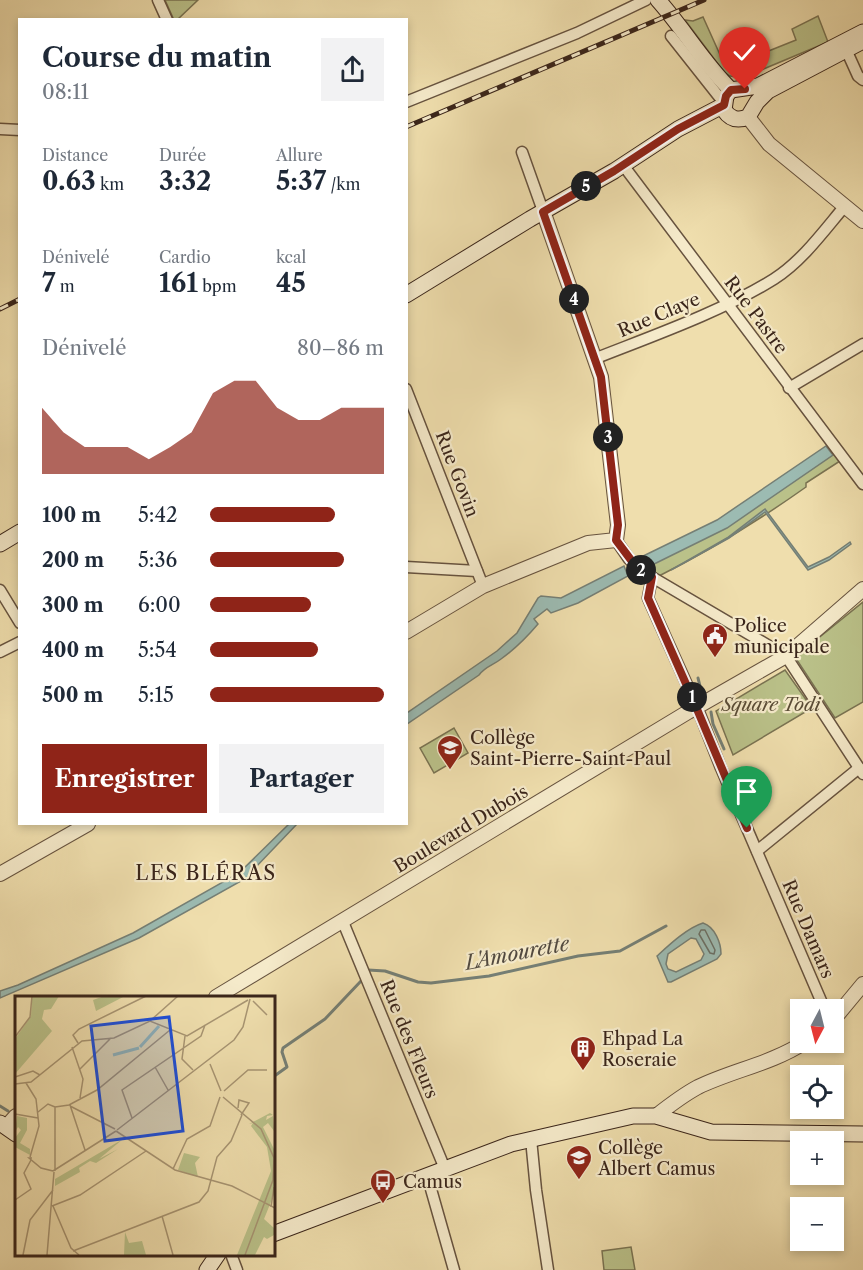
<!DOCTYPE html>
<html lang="fr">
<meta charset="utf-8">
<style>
body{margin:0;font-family:"Libre Caslon Text",serif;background:#f2f2f3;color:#1f2937;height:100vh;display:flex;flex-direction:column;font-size:22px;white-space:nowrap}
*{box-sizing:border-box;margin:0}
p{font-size:20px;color:#747a83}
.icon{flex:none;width:33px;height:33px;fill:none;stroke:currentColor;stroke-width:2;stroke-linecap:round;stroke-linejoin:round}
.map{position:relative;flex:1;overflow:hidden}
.details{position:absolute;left:18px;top:18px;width:390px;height:807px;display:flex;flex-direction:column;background:#fff;border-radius:0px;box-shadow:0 3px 9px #0003}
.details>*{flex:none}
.needle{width:39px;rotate:187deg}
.controls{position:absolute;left:790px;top:999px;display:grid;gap:12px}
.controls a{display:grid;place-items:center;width:54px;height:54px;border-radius:0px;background:#fff;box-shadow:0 3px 9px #0003;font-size:30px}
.pin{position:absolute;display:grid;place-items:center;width:51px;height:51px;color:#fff;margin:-62px -26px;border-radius:50% 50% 50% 0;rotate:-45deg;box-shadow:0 0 6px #0007}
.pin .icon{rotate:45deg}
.km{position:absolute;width:30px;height:30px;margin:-15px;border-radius:50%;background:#222;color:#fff;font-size:16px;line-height:30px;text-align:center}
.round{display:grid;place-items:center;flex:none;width:63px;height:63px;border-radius:0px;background:#f2f2f3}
.summary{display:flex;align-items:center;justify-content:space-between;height:102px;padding:0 24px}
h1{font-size:27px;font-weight:700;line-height:45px}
.figures{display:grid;grid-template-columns:repeat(3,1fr);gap:9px;height:102px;padding:6px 24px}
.figures div{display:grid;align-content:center}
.figures b{font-size:26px;font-weight:700}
.figures small{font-size:16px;font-weight:400}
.figures p{font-size:16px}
.chart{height:168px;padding:12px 24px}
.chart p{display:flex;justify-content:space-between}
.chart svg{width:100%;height:108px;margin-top:6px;fill:#8f2418;opacity:.7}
.button{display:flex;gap:12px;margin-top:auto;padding:12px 24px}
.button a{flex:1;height:69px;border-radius:0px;background:#8f2418;color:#fff;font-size:24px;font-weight:700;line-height:69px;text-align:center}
.button a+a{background:#f2f2f3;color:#1f2937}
ul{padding:0 24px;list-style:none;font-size:20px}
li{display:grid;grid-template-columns:96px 72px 1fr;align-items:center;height:45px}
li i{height:15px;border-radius:8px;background:#8f2418}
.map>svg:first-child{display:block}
.green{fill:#bac189;stroke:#7a7352;stroke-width:1.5}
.water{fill:#9cbbb2;stroke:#757f75;stroke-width:1.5;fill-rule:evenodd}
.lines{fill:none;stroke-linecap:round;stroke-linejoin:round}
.shore{stroke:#6b7066;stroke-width:1.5}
.stream{stroke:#757f75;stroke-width:3}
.minor-casing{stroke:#67533f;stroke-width:13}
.tertiary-casing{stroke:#67533f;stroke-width:16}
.secondary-casing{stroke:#3a251a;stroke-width:17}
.minor{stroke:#f5eaca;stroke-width:10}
.tertiary{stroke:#f5eaca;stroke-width:14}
.secondary{stroke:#f5eaca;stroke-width:15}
.rail-casing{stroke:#3a251a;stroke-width:5}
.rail{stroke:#f5eaca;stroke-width:3;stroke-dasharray:9;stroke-linecap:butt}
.route-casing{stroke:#fff;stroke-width:12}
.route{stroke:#8f2418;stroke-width:8}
.labels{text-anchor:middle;stroke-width:4.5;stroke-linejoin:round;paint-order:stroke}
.street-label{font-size:18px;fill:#3a251a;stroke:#f5eaca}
.poi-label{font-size:18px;fill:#3a251a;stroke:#f5eaca;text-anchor:start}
.park-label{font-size:18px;font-style:italic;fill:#5a4c36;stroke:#f5eaca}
.neighbourhood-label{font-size:20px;letter-spacing:1.5px;fill:#3a251a;stroke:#f5eaca}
.water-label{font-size:20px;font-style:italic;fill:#524a40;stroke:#f5eaca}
.inset-river{fill:none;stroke:#9cbbb2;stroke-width:3}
.inset-road{fill:none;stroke:#a79472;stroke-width:1.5}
.view{fill:#1d4ed8;fill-opacity:0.15;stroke:#1d4ed8;stroke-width:3}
.inset-edge{fill:none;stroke:#3a251a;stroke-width:3}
</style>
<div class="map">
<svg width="863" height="1270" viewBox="0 0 863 1270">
<rect width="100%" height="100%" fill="#efdead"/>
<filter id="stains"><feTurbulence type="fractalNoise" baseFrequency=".00333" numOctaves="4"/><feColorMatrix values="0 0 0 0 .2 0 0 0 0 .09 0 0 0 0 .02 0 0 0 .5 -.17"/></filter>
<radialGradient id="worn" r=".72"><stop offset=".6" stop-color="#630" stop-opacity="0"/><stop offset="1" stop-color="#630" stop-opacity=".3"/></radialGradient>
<g class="green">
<path d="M165,0H198L178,19L174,20Z"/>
<path d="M818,16L828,42L742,78L730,76L724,72L685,20L693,21L703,17L726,68L796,40L792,29Z"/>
<path d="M832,451L840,461L806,483V487C758,521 709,551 657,577L639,565L705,536Z"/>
<path d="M863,602V702L835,718L795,657Z"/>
<path d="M785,670L812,708L733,755L716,711Z"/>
<path d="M454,728L468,753L434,773L420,748Z"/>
<path d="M631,1247L635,1270H604L602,1251Z"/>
</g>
<g class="water">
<path d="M826,446L833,455L727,528L646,568L637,559L717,520Z"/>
<path d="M765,509L808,567L829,557L850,542L851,544L829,560L808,570L765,512L729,538L671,570L727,538Z"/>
<path d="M624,566L628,576L578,603L551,613L547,609L534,619L538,624C527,637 515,649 501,659C492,666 486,666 479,675L407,724V713L497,651L517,633L538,598L541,596L561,598Z"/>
<path d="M289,824H297L254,869L250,876L139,938L0,998V991L18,985L133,933L239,873Z"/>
<path d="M703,923C715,927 721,943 721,954L717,959L671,982H668L657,956C669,945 687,928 703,923ZM691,938L696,939L704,954L701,960L676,972L668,969L666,964L668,954Z"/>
</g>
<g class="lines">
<path class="shore" d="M701,930H705L715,950L714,954L710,953L699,934Z"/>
<g class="stream">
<path d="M698,678L702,694"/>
<path d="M711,712L713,724L724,749"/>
<path d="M368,970L385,971L418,982L431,983L489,976L578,956L620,951L666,926"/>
<path d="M273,1077L287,1067L282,1052L283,1048L325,1019L361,981"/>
<path d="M0,1106L8,1111"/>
</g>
<defs>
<g id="minor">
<path d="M158,0L167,20"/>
<path d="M671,36L724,103"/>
<path d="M844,45L858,76L863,80"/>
<path d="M406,102L577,33L646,0"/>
<path d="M0,129L20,130"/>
<path d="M522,152L543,211"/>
<path d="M623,165L863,484"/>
<path d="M594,359C652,336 721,312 774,279C802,261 823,232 844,207"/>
<path d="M789,388L863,344"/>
<path d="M406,389L483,586"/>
<path d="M616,540L629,559L640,570L786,656L863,774"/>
<path d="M406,567L477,571"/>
<path d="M652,577L648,598L697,707L721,768L825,1010"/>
<path d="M0,590L20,623"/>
<path d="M0,652L20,642"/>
<path d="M757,851L859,768"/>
<path d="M343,922L445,1169"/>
<path d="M531,1139L536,1190L548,1270"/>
<path d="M427,1175L454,1270"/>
<path d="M231,1254L237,1270"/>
</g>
<g id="tertiary">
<path d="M748,117L769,144L863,221"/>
<path d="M406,632L483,586L588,543L616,540L618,525L601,377L543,211"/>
<path d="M0,874L88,824"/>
<path d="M216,997L688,712L786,656L863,589"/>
<path d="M834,1019L863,984"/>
<path d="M656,1116C670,1105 683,1095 698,1087C733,1070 771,1064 805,1042"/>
<path d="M6,1127L16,1116"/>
</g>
<g id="secondary">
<path d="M658,0C684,29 704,64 731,90"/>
<path d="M863,32L758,86L731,90L726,96L724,110C730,119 738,121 748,117L757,102L768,91L863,41"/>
<path d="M406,295L530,219L614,171L678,129L724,105"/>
<path d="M0,544L20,532"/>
<path d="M0,1123L16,1134"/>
<path d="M273,1234L511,1144L633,1116H656L711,1132L863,1134"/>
<path d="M207,1270L218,1254"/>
</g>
</defs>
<use href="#minor" class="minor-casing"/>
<use href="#tertiary" class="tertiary-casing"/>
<use href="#secondary" class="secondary-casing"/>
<use href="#minor" class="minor"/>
<use href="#tertiary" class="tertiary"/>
<use href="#secondary" class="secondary"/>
<defs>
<g id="rail">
<path d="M406,127L704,0"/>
<path d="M0,309L20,299"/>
</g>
</defs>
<use href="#rail" class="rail-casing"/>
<use href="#rail" class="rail"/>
</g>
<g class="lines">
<defs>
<path id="route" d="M745,89L731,90L726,96L724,105L678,129L614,171L543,212L601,377L618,525L616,540L634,564L652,577L648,598L694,702L747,828"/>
</defs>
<use href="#route" class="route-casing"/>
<use href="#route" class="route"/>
</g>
<defs>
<symbol id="civic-pin" viewBox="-11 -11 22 30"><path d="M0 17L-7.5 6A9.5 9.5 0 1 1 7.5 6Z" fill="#8f2418" stroke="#f5eaca"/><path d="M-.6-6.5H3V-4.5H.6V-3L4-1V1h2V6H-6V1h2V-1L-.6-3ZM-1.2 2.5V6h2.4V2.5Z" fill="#fff"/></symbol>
<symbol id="school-pin" viewBox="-11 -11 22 30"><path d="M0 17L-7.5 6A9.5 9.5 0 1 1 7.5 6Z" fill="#8f2418" stroke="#f5eaca"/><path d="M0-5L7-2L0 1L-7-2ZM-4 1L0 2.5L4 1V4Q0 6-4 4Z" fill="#fff"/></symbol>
<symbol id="building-pin" viewBox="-11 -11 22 30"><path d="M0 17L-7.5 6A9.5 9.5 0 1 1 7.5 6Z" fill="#8f2418" stroke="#f5eaca"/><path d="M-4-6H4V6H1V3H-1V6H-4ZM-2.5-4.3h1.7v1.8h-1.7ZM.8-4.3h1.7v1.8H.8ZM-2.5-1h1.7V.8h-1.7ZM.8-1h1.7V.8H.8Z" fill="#fff"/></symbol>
<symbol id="bus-pin" viewBox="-11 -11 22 30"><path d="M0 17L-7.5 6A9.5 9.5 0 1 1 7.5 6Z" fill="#8f2418" stroke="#f5eaca"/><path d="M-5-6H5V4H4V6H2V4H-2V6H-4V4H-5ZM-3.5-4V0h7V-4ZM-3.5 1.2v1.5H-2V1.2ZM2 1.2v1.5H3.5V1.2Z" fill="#fff"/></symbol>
</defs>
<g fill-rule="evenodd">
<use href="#civic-pin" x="700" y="621" width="30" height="40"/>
<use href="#school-pin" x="435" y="733" width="30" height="40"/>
<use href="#building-pin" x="568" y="1034" width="30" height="40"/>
<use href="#school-pin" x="564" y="1143" width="30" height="40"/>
<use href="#bus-pin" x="368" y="1167" width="30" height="40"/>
</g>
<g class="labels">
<g class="street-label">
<text transform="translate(659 315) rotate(-23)" y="6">Rue Claye</text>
<text transform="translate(756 315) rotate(53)" y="6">Rue Pastre</text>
<text transform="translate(457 474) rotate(69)" y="6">Rue Govin</text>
<text transform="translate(461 829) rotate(-31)" y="6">Boulevard Dubois</text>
<text transform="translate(808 929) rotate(67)" y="6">Rue Damars</text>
<text transform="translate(409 1039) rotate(68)" y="6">Rue des Fleurs</text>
</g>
<g class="poi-label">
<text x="734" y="632">Police<tspan x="734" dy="21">municipale</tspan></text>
<text x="470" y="744">Collège<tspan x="470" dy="21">Saint-Pierre-Saint-Paul</tspan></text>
<text x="602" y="1045">Ehpad La<tspan x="602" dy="21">Roseraie</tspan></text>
<text x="598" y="1154">Collège<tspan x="598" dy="21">Albert Camus</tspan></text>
<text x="403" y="1188">Camus</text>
</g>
<g class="park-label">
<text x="771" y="711">Square Todi</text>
</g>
<g class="neighbourhood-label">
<text x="206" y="880">LES BLÉRAS</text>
</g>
<g class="water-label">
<text transform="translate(517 953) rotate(-11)" y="7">L'Amourette</text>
</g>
</g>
<g transform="translate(15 996)">
<rect width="260" height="260" fill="#efdead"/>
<path d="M17,0H44L36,13L29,14L27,23L37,35L0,78V43L16,20ZM89,0H110L81,15L78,4ZM255,117L258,119L252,120L251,124L258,120L259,135L253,127L248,131L259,153L260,196L249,223L259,232V239L252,243L249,241L240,259H222L256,175L252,151L236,130L238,127L234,128ZM2,120L12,122V134L5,147L15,153V159L0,151V142L6,134L3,131L0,136ZM108,143L84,163L103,153L81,167L75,165L64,172L65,176L40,190V183ZM169,157L185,161L180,167L183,181L163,174ZM110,236L114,247L127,245L131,259H109Z" fill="#bac189"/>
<path class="inset-river" d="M125,51L144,30M98,59L124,52"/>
<path class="inset-road" d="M238,5L252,19M135,25L163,0M170,40L167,63L178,74M0,41L15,21L17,0M63,47L58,39L64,33L131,0M57,51L68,83L65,102M195,68L206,95M140,71L153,94M65,73L96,42M0,81L18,75L25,79M11,87L21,103L24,130L15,161M0,88L16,86L67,45L99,42L135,25L172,40L233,4M209,95L233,74H252M208,101L246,133L259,162L258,184L230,259M55,109L70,154M55,110L100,133M40,111L54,109L82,94L155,34M40,111V175M223,112L224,104L234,107L226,119M23,116L33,108L40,111M0,118L23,122M117,122L107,94L186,40L190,29M102,134L219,44L228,31L235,3M101,135L160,174L217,190L260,212M17,162H14L26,172L38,175M158,173L172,143L195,130L205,101M38,175L101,135M0,204L16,193L9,177L16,164M37,210L65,199L131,155M38,210L56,252L64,259M256,211L259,191M147,220L158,259M58,255L184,206L193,195L202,161L216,145L227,119M8,259L15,224L38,194M32,259L39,176"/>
<path class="view" d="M154,21L168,135L90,145L76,30Z"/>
<rect width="260" height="260" class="inset-edge"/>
</g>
<rect width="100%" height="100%" filter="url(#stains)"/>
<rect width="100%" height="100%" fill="url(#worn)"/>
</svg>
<div class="controls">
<a><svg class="needle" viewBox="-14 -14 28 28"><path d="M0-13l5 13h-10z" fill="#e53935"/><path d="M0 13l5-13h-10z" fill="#747a83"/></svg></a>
<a><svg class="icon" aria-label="locate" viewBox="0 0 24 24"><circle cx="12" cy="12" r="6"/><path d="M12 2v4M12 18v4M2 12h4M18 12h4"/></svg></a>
<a>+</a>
<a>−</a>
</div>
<div class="pin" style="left:747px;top:828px;background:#1e9e55"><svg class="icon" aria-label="arrive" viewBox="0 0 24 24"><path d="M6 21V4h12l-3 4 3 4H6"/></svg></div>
<div class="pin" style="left:745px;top:89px;background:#d93025"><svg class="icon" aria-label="check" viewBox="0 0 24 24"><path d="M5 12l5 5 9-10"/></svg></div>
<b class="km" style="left:692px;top:697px">1</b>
<b class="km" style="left:641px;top:570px">2</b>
<b class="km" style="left:608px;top:437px">3</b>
<b class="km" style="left:574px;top:299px">4</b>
<b class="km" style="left:586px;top:186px">5</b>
<section class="details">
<div class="summary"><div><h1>Course du matin</h1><p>08:11</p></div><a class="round"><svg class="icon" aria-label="share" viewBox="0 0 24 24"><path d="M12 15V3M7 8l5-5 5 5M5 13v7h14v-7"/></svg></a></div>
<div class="figures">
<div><p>Distance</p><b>0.63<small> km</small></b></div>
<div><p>Durée</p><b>3:32</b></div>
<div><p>Allure</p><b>5:37<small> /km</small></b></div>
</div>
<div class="figures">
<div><p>Dénivelé</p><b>7<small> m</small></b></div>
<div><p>Cardio</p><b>161<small> bpm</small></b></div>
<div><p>kcal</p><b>45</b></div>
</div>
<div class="chart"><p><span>Dénivelé</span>80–86 m</p>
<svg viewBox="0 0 160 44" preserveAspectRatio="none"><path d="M0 44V17L10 27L20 33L30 33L40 33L50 38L60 33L70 27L80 11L90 6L100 6L110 17L120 22L130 22L140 17L150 17L160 17V44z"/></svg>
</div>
<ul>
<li><b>100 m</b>5:42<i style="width:72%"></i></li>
<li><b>200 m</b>5:36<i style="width:77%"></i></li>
<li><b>300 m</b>6:00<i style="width:58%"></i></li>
<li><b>400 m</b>5:54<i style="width:62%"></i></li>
<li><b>500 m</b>5:15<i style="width:100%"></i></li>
</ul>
<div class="button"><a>Enregistrer</a><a>Partager</a></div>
</section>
</div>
